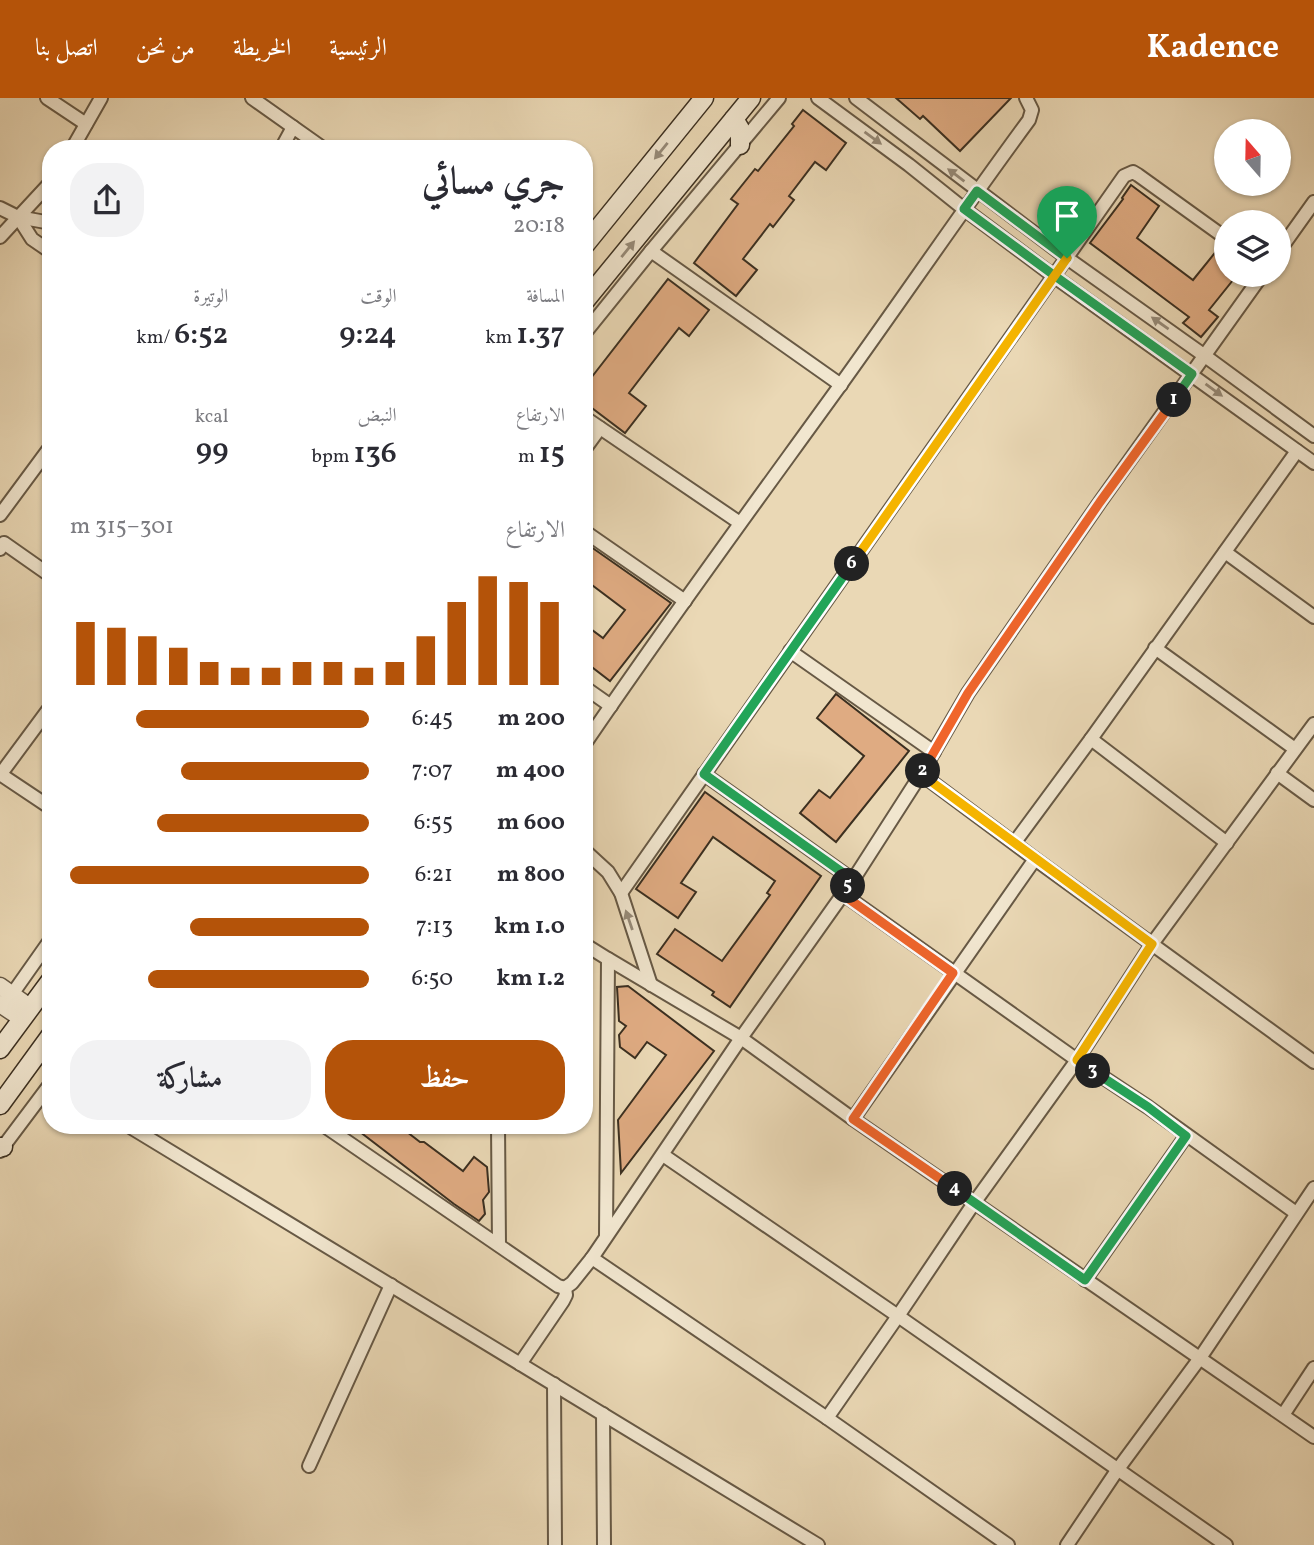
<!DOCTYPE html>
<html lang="ar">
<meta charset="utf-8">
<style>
body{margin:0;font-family:Vollkorn,Amiri,serif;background:#f2f2f3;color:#2b2b33;direction:rtl;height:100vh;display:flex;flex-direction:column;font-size:26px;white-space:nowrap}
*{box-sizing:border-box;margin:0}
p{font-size:23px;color:#7c7c81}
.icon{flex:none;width:38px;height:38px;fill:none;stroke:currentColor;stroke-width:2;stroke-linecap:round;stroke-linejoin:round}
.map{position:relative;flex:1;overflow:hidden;direction:ltr}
.details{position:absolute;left:42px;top:42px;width:551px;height:994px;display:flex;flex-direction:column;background:#fff;border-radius:28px;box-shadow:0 2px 5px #0004;direction:rtl}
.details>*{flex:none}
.needle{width:46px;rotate:340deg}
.fabs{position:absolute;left:1214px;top:21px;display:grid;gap:14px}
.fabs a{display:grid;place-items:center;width:77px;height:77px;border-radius:50%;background:#fff;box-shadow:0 2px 5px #0004;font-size:35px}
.pin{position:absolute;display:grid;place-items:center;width:60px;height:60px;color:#fff;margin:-72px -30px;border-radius:50% 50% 50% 0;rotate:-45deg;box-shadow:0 0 7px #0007}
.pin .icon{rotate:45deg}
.km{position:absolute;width:35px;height:35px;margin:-18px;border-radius:50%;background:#222;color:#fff;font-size:19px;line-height:35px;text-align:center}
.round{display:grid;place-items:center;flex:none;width:74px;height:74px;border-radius:28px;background:#f2f2f3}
.overview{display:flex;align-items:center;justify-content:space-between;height:119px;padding:0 28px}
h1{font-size:38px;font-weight:600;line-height:52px}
.metrics{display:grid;grid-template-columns:repeat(3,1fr);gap:10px;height:119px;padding:7px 28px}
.metrics div{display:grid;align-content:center}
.metrics b{font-size:30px;font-weight:600}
.metrics small{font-size:19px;font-weight:400}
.metrics p{font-size:19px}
.chart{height:196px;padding:14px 28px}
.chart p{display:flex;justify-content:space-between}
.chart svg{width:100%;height:126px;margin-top:7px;stroke:#b45309;stroke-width:6}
.button{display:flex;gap:14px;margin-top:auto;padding:14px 28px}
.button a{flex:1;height:80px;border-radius:28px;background:#b45309;color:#fff;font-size:28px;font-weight:600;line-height:80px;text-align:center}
.button a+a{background:#f2f2f3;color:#2b2b33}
ul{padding:0 28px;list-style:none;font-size:23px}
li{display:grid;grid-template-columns:112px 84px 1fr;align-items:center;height:52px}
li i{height:18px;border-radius:9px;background:#b45309}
header{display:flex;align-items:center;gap:42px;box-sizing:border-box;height:98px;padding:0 35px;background:#b45309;color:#fff}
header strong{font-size:33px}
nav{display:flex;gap:38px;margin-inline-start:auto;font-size:24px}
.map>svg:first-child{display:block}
.building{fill:#dfab82;stroke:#3b2f20;stroke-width:2}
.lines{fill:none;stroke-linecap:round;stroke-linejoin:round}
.minor-casing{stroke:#675945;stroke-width:16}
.tertiary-casing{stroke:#675945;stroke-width:19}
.secondary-casing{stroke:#3b2f20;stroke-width:21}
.minor{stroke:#f1e6cf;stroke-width:12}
.tertiary{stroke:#f1e6cf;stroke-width:16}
.secondary{stroke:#f1e6cf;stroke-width:18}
.oneway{fill:#968a78}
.split-1-casing{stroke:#fff;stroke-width:14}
.split-2-casing{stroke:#fff;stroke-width:14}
.split-3-casing{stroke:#fff;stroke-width:14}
.split-4-casing{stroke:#fff;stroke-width:14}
.split-5-casing{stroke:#fff;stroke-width:14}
.split-6-casing{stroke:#fff;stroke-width:14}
.split-7-casing{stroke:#fff;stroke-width:14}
.split-1{stroke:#22a559;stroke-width:9}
.split-2{stroke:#f0652b;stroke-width:9}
.split-3{stroke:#f5b400;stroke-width:9}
.split-4{stroke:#22a559;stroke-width:9}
.split-5{stroke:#f0652b;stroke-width:9}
.split-6{stroke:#22a559;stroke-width:9}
.split-7{stroke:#f5b400;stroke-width:9}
</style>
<header>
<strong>Kadence</strong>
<nav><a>الرئيسية</a><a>الخريطة</a><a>من نحن</a><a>اتصل بنا</a></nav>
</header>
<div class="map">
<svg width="1314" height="1447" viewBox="0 0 1314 1447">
<rect width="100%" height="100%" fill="#ead8b5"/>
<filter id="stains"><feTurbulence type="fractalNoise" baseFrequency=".00286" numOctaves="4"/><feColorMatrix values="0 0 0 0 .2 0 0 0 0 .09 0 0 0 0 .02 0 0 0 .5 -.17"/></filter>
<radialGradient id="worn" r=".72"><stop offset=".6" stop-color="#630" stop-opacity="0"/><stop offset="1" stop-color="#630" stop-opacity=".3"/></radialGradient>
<g class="building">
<path d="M896,0H1011L960,53L923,18L920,21Z"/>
<path d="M803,12L846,45L826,72L815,64L789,98L794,102L773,129L770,126L743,161L757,172L736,198L694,165L738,106L731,101L755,71L758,73L794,28L792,26Z"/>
<path d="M1131,87L1159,108L1137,140L1193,182L1218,151L1227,158V177H1237L1209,212L1218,219L1201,239L1183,225L1189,219L1090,145L1123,101L1122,100Z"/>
<path d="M668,181L709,212L689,238L679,230L629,295L646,308L625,335L584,304V289Z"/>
<path d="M584,444L671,505L610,583L584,563V526L603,540L625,512L584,481Z"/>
<path d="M836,596L909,653L836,744L800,715L819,692L830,700L864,658L817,620Z"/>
<path d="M705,694L821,778L730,909L712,897L714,894L657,856L675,831L722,863L770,797L767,795L775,783L713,739L681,785L696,794L678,820L636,791Z"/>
<path d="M628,888L714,953L621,1075L618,1022L666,957L647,944L635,960L620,949L619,937L626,928L619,923L617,889Z"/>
<path d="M351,1027H398L420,1044H424L463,1073L474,1059L487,1069L489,1094L483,1102L485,1116L479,1123L454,1106Z"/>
</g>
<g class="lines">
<defs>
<g id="minor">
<path d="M47,0L86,26"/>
<path d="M252,0L324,51"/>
<path d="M818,0L909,67L964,111L1055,179L1314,365"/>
<path d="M856,0L1067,160L1205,258L1314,338"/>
<path d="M72,51L101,0"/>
<path d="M281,51L293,29"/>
<path d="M0,110L18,119L51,125"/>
<path d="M18,119L32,141L51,154"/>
<path d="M0,139L51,84"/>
<path d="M651,153L841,287"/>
<path d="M1279,153L1314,104"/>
<path d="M584,236L651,153L779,0"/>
<path d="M584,319L740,425"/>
<path d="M584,352L600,330"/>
<path d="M0,417L51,348"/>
<path d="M584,433L685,503"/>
<path d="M0,451L4,445L51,478"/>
<path d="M1225,454L1314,519"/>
<path d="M1155,550L1295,651"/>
<path d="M790,553L934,654"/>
<path d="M584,589L611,608"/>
<path d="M1091,641L1227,745"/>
<path d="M584,647C666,526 753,408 839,289C903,200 964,110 1029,22L1032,12L1026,0"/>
<path d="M1277,675L1314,702"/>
<path d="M0,676L51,710"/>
<path d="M704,676L853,782"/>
<path d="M921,676L1035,761L1314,964"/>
<path d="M0,677L51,608"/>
<path d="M1015,744L1091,641L1297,353"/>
<path d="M584,752L608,774L621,795L651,887"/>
<path d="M621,795L1124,78L1133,74L1138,77L1227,141"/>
<path d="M843,796L1077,962L1148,1009L1296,1115"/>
<path d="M584,846L608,861L741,940L853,1021L1314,1339"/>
<path d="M8,902L51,841"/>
<path d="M853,1021L1035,761"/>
<path d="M127,1027L818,1447"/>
<path d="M323,1027L558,1188L565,1190"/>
<path d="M498,1027L499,1147"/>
<path d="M0,1053L51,985"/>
<path d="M663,1057L898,1218L1226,1447"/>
<path d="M606,1138L608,861"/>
<path d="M592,1160L827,1320L1008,1447"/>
<path d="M1085,1182L1186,1038"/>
<path d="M520,1266L563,1203L566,1197L565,1190L572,1185L592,1160L741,940L853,782L921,676L968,595L1100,404L1262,177"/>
<path d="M554,1286L555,1447"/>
<path d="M603,1316L604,1447"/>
<path d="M1283,1317L1314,1270"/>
<path d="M827,1320L898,1218L974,1105L1077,962L1152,846L1314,626"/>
<path d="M309,1368L391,1187"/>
<path d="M1067,1447L1118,1371L1200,1260L1314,1090"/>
</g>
<g id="tertiary">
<path d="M0,888L31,910"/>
<path d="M0,906L22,921"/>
</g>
<g id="secondary">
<path d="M734,21L740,31V47"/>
<path d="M584,148L704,0"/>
<path d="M584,204L751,0"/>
<path d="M0,951L51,882"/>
<path d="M0,1007L51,937"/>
<path d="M0,1049H3"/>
</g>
</defs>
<use href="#minor" class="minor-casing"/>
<use href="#tertiary" class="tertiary-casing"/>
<use href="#secondary" class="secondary-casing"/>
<use href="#minor" class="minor"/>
<use href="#tertiary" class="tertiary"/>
<use href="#secondary" class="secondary"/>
</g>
<defs><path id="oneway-solid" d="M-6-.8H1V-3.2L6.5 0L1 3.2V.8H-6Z" transform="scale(1.75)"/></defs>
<g class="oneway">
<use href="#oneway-solid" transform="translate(873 40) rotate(36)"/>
<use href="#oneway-solid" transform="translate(661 53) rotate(129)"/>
<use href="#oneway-solid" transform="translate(956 77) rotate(-143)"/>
<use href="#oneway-solid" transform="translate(628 151) rotate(-51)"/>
<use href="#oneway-solid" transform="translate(1160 225) rotate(-145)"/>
<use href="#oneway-solid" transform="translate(1214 292) rotate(36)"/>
<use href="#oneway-solid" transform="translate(629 822) rotate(-109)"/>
</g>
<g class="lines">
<defs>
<path id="split-1" d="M1067,160L977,93L964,111L1055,178L1192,276L1174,302"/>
<path id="split-2" d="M923,673L968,595L1100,404L1174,302"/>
<path id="split-3" d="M923,673L921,676L1152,846L1077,962L1093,973"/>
<path id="split-4" d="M955,1091L1085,1182L1186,1038L1148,1009L1093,973"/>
<path id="split-5" d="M848,788L842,796L953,875L853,1021L955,1091"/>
<path id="split-6" d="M848,788L853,782L704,676L852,466"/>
<path id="split-7" d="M852,466L1067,160"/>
</defs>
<use href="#split-1" class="split-1-casing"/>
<use href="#split-2" class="split-2-casing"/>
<use href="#split-3" class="split-3-casing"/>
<use href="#split-4" class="split-4-casing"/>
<use href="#split-5" class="split-5-casing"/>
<use href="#split-6" class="split-6-casing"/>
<use href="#split-7" class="split-7-casing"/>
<use href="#split-1" class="split-1"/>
<use href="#split-2" class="split-2"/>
<use href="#split-3" class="split-3"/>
<use href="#split-4" class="split-4"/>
<use href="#split-5" class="split-5"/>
<use href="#split-6" class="split-6"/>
<use href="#split-7" class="split-7"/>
</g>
<rect width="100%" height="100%" filter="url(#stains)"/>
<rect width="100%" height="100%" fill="url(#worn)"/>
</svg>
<div class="fabs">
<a><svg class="needle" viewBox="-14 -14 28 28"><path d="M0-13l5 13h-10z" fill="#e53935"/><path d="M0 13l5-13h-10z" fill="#7c7c81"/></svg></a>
<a><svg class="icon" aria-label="layers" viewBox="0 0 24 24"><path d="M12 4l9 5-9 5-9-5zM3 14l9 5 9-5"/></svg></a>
</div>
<div class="pin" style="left:1067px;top:160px;background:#1e9e55"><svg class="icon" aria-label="arrive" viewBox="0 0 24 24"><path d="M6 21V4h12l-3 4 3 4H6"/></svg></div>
<b class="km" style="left:1174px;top:302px">1</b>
<b class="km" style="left:923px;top:673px">2</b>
<b class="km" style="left:1093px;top:973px">3</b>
<b class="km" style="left:955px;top:1091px">4</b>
<b class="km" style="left:848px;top:788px">5</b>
<b class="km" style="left:852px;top:466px">6</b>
<section class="details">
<div class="overview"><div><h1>جري مسائي</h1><p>20:18</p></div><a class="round"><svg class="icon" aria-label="share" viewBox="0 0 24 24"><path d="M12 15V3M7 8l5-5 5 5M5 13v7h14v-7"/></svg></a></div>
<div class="metrics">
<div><p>المسافة</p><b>1.37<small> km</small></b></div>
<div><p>الوقت</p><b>9:24</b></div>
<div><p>الوتيرة</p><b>6:52<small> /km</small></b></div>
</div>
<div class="metrics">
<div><p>الارتفاع</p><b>15<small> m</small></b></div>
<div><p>النبض</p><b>136<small> bpm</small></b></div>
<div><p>kcal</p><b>99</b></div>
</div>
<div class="chart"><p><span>الارتفاع</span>301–315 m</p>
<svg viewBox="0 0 160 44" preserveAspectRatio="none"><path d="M5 44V22M15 44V24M25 44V27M35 44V31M45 44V36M55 44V38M65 44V38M75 44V36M85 44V36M95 44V38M105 44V36M115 44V27M125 44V15M135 44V6M145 44V8M155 44V15"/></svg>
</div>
<ul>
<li><b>200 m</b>6:45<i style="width:78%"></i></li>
<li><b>400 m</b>7:07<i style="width:63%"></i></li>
<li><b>600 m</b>6:55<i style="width:71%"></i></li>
<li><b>800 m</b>6:21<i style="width:100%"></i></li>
<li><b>1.0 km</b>7:13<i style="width:60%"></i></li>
<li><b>1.2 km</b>6:50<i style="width:74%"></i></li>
</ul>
<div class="button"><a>حفظ</a><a>مشاركة</a></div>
</section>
</div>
